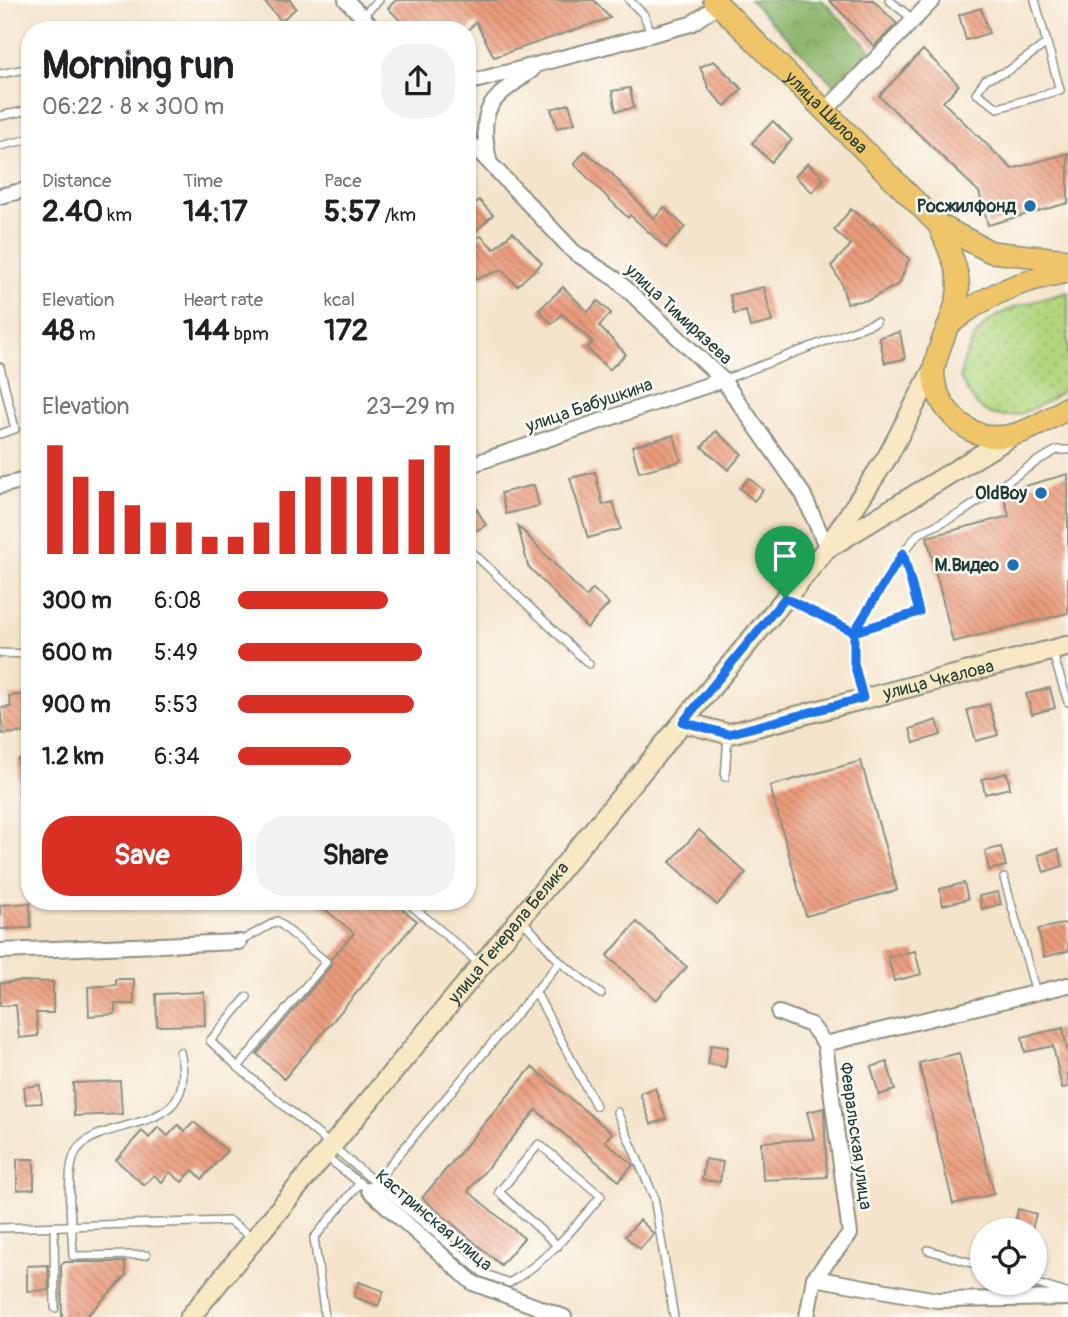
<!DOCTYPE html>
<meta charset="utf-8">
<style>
body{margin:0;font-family:Pangolin,sans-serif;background:#f2f2f2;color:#202124;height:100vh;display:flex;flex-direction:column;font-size:26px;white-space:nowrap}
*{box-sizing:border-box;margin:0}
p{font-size:23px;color:#757577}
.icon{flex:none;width:38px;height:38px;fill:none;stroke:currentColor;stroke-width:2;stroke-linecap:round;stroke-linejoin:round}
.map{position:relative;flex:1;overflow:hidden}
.panel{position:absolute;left:21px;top:21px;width:455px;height:889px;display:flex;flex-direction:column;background:#fff;border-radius:28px;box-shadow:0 2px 5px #0004}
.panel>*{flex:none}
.tools{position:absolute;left:970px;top:1218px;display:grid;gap:14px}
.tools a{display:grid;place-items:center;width:77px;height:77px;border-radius:50%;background:#fff;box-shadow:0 2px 5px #0004;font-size:35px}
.pin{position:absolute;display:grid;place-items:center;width:60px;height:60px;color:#fff;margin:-72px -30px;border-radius:50% 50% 50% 0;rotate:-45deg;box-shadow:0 0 7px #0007}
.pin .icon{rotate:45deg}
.round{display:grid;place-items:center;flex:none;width:74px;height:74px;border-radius:28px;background:#f2f2f2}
.summary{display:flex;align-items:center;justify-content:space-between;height:119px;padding:0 21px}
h1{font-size:38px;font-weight:700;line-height:52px}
.figures{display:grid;grid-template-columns:repeat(3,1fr);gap:10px;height:119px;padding:7px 21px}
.figures div{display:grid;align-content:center}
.figures b{font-size:30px;font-weight:700}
.figures small{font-size:19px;font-weight:400}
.figures p{font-size:19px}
.chart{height:196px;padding:14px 21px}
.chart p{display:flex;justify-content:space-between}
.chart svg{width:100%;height:126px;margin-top:7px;stroke:#d93025;stroke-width:6}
.primary-button{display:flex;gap:14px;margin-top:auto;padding:14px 21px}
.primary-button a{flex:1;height:80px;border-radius:28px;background:#d93025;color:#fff;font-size:28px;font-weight:700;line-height:80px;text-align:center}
.primary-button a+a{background:#f2f2f2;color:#202124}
ul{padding:0 21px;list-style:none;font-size:23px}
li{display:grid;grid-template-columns:112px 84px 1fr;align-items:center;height:52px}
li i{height:18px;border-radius:9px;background:#d93025}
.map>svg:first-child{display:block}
.green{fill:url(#green-dots);stroke:#688959;stroke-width:2}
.forest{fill:url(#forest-crowns);stroke:#567a50;stroke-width:2}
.building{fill:url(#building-back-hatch)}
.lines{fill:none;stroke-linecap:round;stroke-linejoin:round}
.lane-casing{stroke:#8a9080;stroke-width:10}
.street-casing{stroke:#8a9080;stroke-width:18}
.secondary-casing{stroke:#8a9080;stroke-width:23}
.primary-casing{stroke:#8a9080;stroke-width:24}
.lane{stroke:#fff;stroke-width:7}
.street{stroke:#fff;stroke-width:14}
.secondary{stroke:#f8e8c3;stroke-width:19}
.primary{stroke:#eec569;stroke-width:21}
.route-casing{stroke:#fff;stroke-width:14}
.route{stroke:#1a73e8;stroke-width:9}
.poi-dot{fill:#1f6fb2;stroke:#fdfcf7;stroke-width:2.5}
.labels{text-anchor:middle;stroke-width:5;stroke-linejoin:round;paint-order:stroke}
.street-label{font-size:18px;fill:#1f3d34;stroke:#fdfcf7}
.poi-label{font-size:18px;font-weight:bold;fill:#1f3d34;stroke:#fdfcf7;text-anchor:end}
</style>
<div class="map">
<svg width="1068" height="1317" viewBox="0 0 1068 1317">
<defs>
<pattern id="green-dots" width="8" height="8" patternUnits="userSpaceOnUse" patternTransform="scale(1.75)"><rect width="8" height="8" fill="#b2d57e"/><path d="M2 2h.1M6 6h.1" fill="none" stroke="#90ae68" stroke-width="1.8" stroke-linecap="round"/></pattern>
<pattern id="forest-crowns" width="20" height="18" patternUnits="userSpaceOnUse" patternTransform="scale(1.75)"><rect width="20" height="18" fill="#8db66d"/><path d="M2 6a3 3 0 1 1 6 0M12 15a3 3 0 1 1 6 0" fill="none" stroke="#73955a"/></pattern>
<pattern id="building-back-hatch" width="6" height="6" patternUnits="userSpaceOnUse" patternTransform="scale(1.75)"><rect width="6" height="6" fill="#ea9b7c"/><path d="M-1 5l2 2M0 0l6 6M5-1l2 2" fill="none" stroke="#bd8066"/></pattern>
</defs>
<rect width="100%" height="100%" fill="#fdfcf7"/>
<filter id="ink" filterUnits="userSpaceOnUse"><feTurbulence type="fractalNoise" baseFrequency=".0143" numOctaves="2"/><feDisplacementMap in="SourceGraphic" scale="14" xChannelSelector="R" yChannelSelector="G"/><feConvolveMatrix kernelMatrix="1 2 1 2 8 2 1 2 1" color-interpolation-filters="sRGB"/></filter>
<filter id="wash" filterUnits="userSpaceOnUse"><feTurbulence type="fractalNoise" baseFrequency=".00686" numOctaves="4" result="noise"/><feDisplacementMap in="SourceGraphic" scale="28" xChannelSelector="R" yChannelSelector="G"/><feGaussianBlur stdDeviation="1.57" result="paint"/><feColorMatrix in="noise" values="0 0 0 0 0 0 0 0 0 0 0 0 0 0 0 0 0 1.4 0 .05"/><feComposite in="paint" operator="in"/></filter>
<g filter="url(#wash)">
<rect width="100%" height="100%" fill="#f4e4cb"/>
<path class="green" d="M1068,292V388C1043,404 1007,431 978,406C971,400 965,386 960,378C972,311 1011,308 1068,292Z"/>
<path class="forest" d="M750,0H822L871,50L835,86Z"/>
<g id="blocks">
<g class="building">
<path d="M263,0H290L296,8L281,21Z"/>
<path d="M396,0H594L610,18L494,57L476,22L468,30H409L388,8Z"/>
<path d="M829,0H873L897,24L874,46Z"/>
<path d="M981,8L989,33L966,40L959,15Z"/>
<path d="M923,50L959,85L943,102L1012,169L1068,153V203L988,225L979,192L879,96Z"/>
<path d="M714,61L742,89L725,106L710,91L700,67Z"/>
<path d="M630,88L634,108L616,111L612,91Z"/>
<path d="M569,104L575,123L557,128L551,109Z"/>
<path d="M773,121L792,140L771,162L752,143Z"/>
<path d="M585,151L611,173L654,219L664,207L685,227L666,248L630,215L628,218L574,164Z"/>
<path d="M808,163L824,179L812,192L795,176Z"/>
<path d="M479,200L493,215L476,231L467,222V211Z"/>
<path d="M851,209L871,225L873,223L909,259L899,284L869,300L847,303L841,282L831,266L851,245L834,230Z"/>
<path d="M513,232L542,263L517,286L502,270L476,279L470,262L467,264V244L481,236L494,249Z"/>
<path d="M563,287L588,312L598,301L611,313L599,326L626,354L609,370L587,348L593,342L562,314L552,324L539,310Z"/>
<path d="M764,287L772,322L750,327L746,311L734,314L730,295Z"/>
<path d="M900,332L905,359L885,363L879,337Z"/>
<path d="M716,431L742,454L728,470L702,447Z"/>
<path d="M674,435L681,461L639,472L632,446Z"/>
<path d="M595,472L603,505L613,502L621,529L588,538L570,478Z"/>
<path d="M1068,474V613L953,642L927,537L1009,516L1003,492Z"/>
<path d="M749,478L763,490L754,501L740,488Z"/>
<path d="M534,485L539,506L506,514L501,493Z"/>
<path d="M467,493L486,525L467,536Z"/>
<path d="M518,526L586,597L593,589L609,604L587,628L528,566Z"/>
<path d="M1050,688L1055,708L1032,714L1026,694Z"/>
<path d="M30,694V732L3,734L0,708L11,707L9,696Z"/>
<path d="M989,704L998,735L976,741L967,710Z"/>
<path d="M937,720L941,735L914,743L910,729Z"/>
<path d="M30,758V794H19L18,759Z"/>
<path d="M861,761L897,890L806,916L770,786Z"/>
<path d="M1007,773L1010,788L985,794L982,779Z"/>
<path d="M699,830L746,873L717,905L670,862Z"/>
<path d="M1001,847L1006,866L989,870L985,851Z"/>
<path d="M1058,849L1063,866L1044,872L1038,855Z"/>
<path d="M964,883L968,899L943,905L940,889Z"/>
<path d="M998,892L1001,904L982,909L979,896Z"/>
<path d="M315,901H392L417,921L284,1079L257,1054L331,966V959L354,933Z"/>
<path d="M30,903L31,928L0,929V905Z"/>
<path d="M637,922L687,967L656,1000L607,956Z"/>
<path d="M1068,923V951L1044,957L1038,929Z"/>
<path d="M915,951L921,974L894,981L888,957Z"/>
<path d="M116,979H134V1004H115V1014L89,1016L88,987L116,985Z"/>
<path d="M20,981L53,982V1013H36L38,1036L19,1038L16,1005L0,1006V983Z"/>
<path d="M204,992L205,1025L157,1026L156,994Z"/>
<path d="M1063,1028L1068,1054V1087L1062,1088L1053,1046L1025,1052L1022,1037Z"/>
<path d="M711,1045L728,1047L725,1067L708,1064Z"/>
<path d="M959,1053L994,1194L953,1204L919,1063Z"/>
<path d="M887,1062L895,1090L879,1095L871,1067Z"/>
<path d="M532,1067L612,1133L605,1141L633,1165L619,1181L536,1110L468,1191L524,1238L501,1265L422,1198Z"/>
<path d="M120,1081L122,1114L74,1116L73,1083Z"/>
<path d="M40,1085L42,1103L26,1104L24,1087Z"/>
<path d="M655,1088L666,1119L651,1124L640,1093Z"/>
<path d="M824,1108L827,1177L763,1180L761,1142L814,1139L807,1112Z"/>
<path d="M194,1122L227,1151L202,1179L193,1170L182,1182L170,1172L162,1182L154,1175L144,1185L116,1160L142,1131L149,1138L158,1127L168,1136L178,1125L185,1131Z"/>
<path d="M17,1159H34V1189L17,1190Z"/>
<path d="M705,1159L723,1162L720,1182L702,1180Z"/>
<path d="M1018,1209L1036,1214L1032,1230L1014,1228Z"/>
<path d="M640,1220L654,1234L640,1249L625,1236Z"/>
<path d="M65,1262H125L126,1276L86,1317H62L61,1265Z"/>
<path d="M48,1265L49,1290L27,1291V1266Z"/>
<path d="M359,1282L384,1291L378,1306L354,1297Z"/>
</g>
</g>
</g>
<g filter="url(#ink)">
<use href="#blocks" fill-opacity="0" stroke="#8a9080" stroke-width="2"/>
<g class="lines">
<defs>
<g id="lane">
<path d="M629,0L644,15L651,34"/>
<path d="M889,0L915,21"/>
<path d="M1035,0L1060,90L998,108L976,93L986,79L1008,71L1047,43"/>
<path d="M362,16L379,0"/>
<path d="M0,74L30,68"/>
<path d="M0,116L30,110"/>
<path d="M0,146L30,139"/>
<path d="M0,367L15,429L0,434"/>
<path d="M723,380L876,322"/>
<path d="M467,547L589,664"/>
<path d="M786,599L854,632L919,612L903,553"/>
<path d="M1052,651L1068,702"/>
<path d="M0,653L30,654"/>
<path d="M863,696L854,663V632L903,553L918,534L961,513L1039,460L1057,450H1068"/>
<path d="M725,777L728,735"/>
<path d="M1004,878L1036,993"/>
<path d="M406,901L481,965"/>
<path d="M521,919L560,962L601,994"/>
<path d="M239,942L277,921L326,962L238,1067L483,1273L509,1283C547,1261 573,1229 601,1196L539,1144L499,1192L558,1246"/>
<path d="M535,991L596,1106"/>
<path d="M238,1067L210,1041L247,997"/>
<path d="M617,1112L654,1197L674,1317"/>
<path d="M325,1156L369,1190L560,962"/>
<path d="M54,1226L55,1308"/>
<path d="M0,1228L229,1221L254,1238"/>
<path d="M928,1250L982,1266"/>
<path d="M146,1255L73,1256C73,1231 63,1170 77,1150C104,1113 201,1139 180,1052"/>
<path d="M1034,1283L1067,1293"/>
<path d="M325,1317L314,1238L360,1183"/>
</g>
<g id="street">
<path d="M346,0L375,30"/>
<path d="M467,83L691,24L718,5"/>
<path d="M825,111L933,0"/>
<path d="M467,139L574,252L617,280L723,380L803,494L827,548"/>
<path d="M489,160C478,105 490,101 532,70"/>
<path d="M0,196L30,189"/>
<path d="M467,466L723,380"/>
<path d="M0,486L30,479"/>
<path d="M0,951L239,942"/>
<path d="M779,1013L811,1025L825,1044L850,1234L814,1278"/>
<path d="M825,1044L1068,985"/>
<path d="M369,1190L473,1283L564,1317"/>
<path d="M807,1317L814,1278L937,1300L1068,1298"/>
</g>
<g id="secondary">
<path d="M831,546L1010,437"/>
<path id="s1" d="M683,722L728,734L1068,646"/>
<path id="s2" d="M190,1317L827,548L888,456L933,370"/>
</g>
<g id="primary">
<path id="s3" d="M714,0L939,225L991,252L1068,260"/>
<path d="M939,225C946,244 961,271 958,292C955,319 938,342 934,369C932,383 940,402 950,413C986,455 1028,434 1068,407"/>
<path d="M950,324C986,294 1022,280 1068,272"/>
</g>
</defs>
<use href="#lane" class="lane-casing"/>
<use href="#street" class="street-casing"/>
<use href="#secondary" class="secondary-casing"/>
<use href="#primary" class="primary-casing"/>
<use href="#lane" class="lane"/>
<use href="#street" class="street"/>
<use href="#secondary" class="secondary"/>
<use href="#primary" class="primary"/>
</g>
</g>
<g class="lines" filter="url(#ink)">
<defs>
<path id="route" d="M785,598L683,722L728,734L863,698L854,663V632L903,553L919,612L854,632L785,598"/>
</defs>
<use href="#route" class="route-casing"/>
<use href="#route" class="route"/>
</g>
<g class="poi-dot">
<circle cx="1030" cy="206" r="7"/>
<circle cx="1041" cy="493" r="7"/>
<circle cx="1013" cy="565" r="7"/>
</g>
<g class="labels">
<g class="street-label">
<text dy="6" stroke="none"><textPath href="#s3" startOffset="159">улица Шилова</textPath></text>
<text transform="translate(679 314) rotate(43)" y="6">улица Тимирязева</text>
<text transform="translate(589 405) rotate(-19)" y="6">улица Бабушкина</text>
<text dy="6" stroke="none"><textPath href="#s1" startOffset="264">улица Чкалова</textPath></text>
<text dy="6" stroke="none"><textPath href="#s2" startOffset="499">улица Генерала Белика</textPath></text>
<text transform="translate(856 1136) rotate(82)" y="6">Февральская улица</text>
<text transform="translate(434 1220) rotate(40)" y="6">Кастринская улица</text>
</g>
<g class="poi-label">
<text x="1016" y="212">Росжилфонд</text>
<text x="1027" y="499">OldBoy</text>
<text x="999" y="571">М.Видео</text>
</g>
</g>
</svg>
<div class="tools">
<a><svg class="icon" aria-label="locate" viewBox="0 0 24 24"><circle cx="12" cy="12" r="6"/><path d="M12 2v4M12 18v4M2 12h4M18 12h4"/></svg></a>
</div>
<div class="pin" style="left:785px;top:598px;background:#1e9e55"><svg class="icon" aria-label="arrive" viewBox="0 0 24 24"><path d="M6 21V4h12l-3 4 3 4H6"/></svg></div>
<section class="panel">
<div class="summary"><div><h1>Morning run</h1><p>06:22 · 8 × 300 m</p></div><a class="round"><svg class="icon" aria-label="share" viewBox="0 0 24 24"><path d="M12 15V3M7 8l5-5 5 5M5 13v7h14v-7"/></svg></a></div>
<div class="figures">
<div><p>Distance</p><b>2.40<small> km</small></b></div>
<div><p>Time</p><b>14:17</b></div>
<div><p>Pace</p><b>5:57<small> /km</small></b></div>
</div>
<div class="figures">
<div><p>Elevation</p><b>48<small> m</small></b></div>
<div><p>Heart rate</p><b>144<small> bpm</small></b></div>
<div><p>kcal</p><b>172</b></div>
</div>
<div class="chart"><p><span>Elevation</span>23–29 m</p>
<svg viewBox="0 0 160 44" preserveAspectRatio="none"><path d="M5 44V6M15 44V17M25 44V22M35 44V27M45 44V33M55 44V33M65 44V38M75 44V38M85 44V33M95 44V22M105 44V17M115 44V17M125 44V17M135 44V17M145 44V11M155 44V6"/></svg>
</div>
<ul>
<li><b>300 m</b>6:08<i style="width:69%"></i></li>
<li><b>600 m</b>5:49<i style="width:85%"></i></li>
<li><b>900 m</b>5:53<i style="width:81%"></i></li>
<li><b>1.2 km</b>6:34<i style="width:52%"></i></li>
</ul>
<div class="primary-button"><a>Save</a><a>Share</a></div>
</section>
</div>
